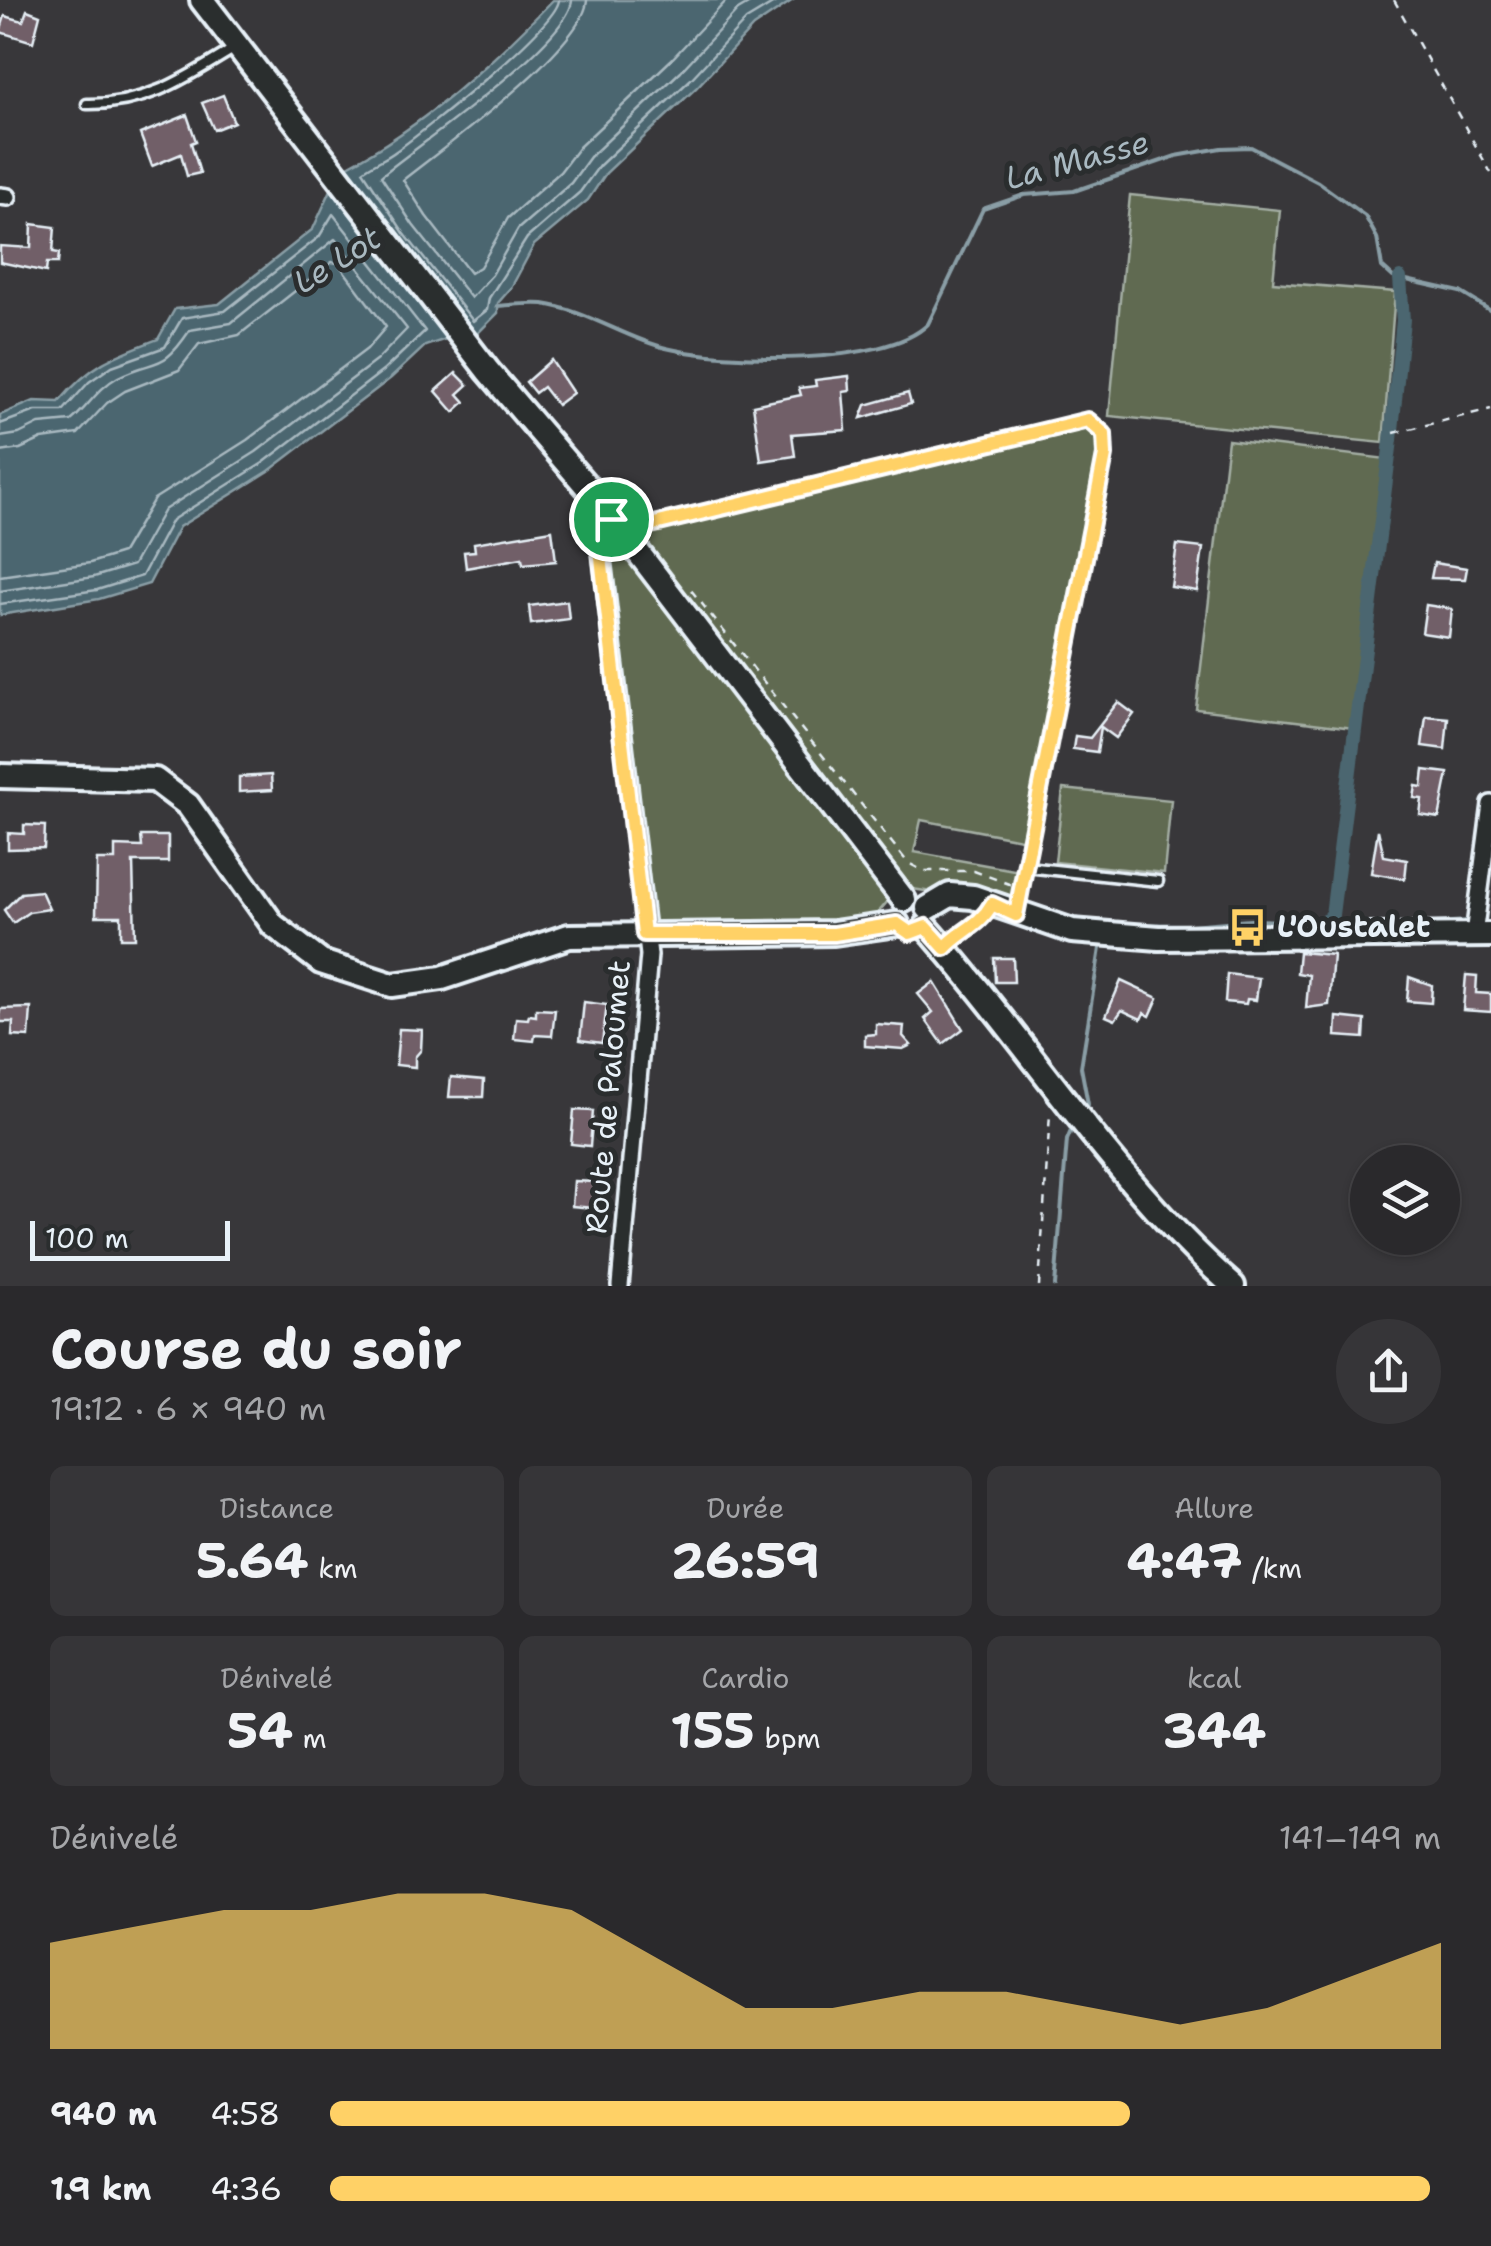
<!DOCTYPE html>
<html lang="fr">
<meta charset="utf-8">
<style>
body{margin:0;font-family:"Shantell Sans",sans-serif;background:#363538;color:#f1f3f6;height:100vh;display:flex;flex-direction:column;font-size:38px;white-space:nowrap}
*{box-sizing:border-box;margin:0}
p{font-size:32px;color:#a5a6a9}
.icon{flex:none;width:55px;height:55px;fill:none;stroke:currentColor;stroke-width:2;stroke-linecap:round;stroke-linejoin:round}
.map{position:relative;height:1286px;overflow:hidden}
.details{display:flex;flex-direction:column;background:#2a292c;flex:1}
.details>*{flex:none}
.tools{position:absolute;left:1350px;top:1145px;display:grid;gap:20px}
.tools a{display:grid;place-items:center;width:110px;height:110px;border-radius:50%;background:#2a292c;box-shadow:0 2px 8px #0004,0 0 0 2px #464548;font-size:50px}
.scale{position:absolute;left:30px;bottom:25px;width:200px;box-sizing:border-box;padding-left:10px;border:5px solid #e8f1f8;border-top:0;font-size:28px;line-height:35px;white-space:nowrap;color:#e8f1f8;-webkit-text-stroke:8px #2a2d2e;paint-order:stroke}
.pin{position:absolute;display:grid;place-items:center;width:85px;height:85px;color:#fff;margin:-42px;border:5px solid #fff;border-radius:50%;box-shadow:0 2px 10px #0007}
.round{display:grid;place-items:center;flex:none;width:105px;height:105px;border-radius:52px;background:#363538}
.summary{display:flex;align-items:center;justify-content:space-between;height:170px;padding:0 50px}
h1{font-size:55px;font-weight:700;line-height:75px}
.figures{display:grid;grid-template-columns:repeat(3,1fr);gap:15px;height:170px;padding:10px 50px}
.figures div{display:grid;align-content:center;border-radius:15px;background:#363538;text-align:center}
.figures b{font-size:50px;font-weight:700}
.figures small{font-size:28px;font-weight:400}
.figures p{font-size:28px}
.chart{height:280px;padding:20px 50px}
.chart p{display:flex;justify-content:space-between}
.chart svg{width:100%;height:180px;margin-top:10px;fill:#ffd166;opacity:.7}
ul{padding:0 50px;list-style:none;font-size:32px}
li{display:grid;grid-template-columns:160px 120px 1fr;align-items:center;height:75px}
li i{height:25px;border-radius:12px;background:#ffd166}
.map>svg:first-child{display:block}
.green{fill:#606a51;stroke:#a4aea4;stroke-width:2.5}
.water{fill:#4b666f;stroke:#8a9ea6;stroke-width:2.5}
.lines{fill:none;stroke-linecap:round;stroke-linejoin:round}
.shore{stroke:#a9b9c1;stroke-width:2.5}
.stream{stroke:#8a9ea6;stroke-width:4}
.canal{stroke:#4b666f;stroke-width:14}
.building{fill:#715f68;stroke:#e8f1f8;stroke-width:2.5}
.lane-casing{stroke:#e8f1f8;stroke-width:15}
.street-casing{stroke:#e8f1f8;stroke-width:22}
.secondary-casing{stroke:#e8f1f8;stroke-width:30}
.path{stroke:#e8f1f8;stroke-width:2.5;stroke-dasharray:8 8;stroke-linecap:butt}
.lane{stroke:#2a2d2e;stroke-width:8}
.street{stroke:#2a2d2e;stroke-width:15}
.secondary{stroke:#2a2d2e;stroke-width:22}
.route-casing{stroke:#fff;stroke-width:20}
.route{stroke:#ffd166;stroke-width:12}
.labels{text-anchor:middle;stroke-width:10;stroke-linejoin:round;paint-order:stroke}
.poi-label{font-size:30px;font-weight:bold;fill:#e8f1f8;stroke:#2a2d2e;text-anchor:start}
.street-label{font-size:30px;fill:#e8f1f8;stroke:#2a2d2e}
.water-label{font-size:32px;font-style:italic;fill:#a9b9c1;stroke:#2a2d2e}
</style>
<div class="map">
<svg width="1491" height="1286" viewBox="0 0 1491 1286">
<rect width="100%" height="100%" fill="#38373a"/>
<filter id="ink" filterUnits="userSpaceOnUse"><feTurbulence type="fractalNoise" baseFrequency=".01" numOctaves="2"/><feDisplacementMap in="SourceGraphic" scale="20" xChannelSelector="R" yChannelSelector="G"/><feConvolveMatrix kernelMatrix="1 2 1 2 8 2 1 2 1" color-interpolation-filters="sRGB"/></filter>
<g filter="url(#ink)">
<g class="green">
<path d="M1130,195L1280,210L1273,282L1395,292L1383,443L1109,416Z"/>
<path d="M1088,420L1103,434L1105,455L1031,841L921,820L914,852L1025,872L1016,915L950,895L894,886L621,531Z"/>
<path d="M1228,440L1387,459L1354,728L1196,709Z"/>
<path d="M607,534L682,622L887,888L888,901L876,915L828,927L650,925Z"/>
<path d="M1063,789L1171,800L1164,873L1055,862Z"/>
</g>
<g class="water">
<path d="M553,0H793L753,27L696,88L606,173L588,200L534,245L511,288L498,303V313L473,338L346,167C424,126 492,63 553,0Z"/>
<path d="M331,190L446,339L425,346L391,378L269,471L179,527L149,584L99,599L0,615V415L34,401L59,402C91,364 113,356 158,339L175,309L219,304L313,229Z"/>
</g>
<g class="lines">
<g class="shore">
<path d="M559,0C557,26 424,131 396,151C386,159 373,163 363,171L404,233L473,321L487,310L489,298L527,238L580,192L599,166L690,80L746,20L779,0"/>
<path d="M572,0C570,41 417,146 381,176L413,225L471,298L492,275L518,229L571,183L590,157L681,71L738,10L755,0"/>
<path d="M587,0C585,46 442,149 403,180L426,216L470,273L480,267L508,218L560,172L579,147L671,60L727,0"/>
<path d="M0,424L36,411H63L89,382L112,366L165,347L182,318L225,311L319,237L333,214L425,331L384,370L263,463L172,520L142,576L97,590L0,604"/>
<path d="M0,437L19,434L39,424L71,421C88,407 98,388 118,377C159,357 161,373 190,330L231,323L335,239L407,329L377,360L256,452L164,510L133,565L94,577L0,591"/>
<path d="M0,452L20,449L42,439L78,434L107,403L125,391L179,370L199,344L239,335L332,262L338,263L386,327L367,349L247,440L154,499L122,553L90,563L0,576"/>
</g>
<g class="stream">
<path d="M497,306C511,305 528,303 543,304C586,310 625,338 666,348C722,362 886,367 928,324L983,209L1024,195L1074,191L1176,156L1221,148L1251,147L1318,182L1365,216L1377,238L1382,267L1393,277L1460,292L1491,311"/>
<path d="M1478,923L1491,924"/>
<path d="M1114,924L1190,925L1250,920L1418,924L1469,921"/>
<path d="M1086,1114L1088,1104L1081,1067L1101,942"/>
<path d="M1055,1286L1067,1140L1073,1126"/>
</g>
<path class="canal" d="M1324,923L1332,915L1391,440L1403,320L1400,278"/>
</g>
<g class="building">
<path d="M27,10L40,15L33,42L0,32L5,16L23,21Z"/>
<path d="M223,95L234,122L214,130L202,103Z"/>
<path d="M187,115L196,141L191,143L200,173L187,176L181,154L152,166L140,134Z"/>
<path d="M32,224L55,227L53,252L59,253L58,263H47L46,272L0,262V246L31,248Z"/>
<path d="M551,360L573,393L557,405L543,387L535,393L526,382Z"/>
<path d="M456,373L468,385L458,394L465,402L454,412L436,391Z"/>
<path d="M849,376L850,391L843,392L846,430L792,434L795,456L761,461L753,405L801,395L799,388L816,386L815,380Z"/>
<path d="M908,393L911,404L861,418L866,405Z"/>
<path d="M552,530L556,561L523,564L522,558L466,568L464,552L475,551L474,543Z"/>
<path d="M1177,545L1203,548L1197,591L1171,587Z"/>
<path d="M1434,563L1467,568L1465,579L1431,578Z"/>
<path d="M567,601L569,619L531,624L529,606Z"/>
<path d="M1426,605L1452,609L1449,637L1422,633Z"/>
<path d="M1118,702L1134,714L1116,738L1101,727L1097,752L1073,749L1075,736L1090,738Z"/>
<path d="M1426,716L1448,718L1445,749L1422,746Z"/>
<path d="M1424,770L1448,773L1439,818L1420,815L1422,799L1414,798L1416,786L1422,787Z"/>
<path d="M271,775L272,790L239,792V777Z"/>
<path d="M24,825L45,826L44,848L8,849V833L24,834Z"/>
<path d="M1378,830L1384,856L1407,860L1405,879L1371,873Z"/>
<path d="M141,836H168V862H133L135,938H121V916H96L97,860H115V846L142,847Z"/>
<path d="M41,891L49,909L29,912L13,923L4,910L21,893Z"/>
<path d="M1299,952L1333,955L1329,1005L1306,1008L1309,975L1297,973Z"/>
<path d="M994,958H1013L1014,982H995Z"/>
<path d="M1227,974L1259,978L1256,1000L1247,999L1246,1004L1225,1002Z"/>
<path d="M1466,975L1477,976L1476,993L1491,994V1012L1463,1010Z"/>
<path d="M1409,977L1432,985L1431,1003L1407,1001Z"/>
<path d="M1121,981L1158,998L1150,1016L1144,1013L1141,1019L1122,1010L1115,1020L1106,1016Z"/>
<path d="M934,982L963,1029L943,1044L925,1019L933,1012L918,994Z"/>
<path d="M584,1002L607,1005L602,1043L580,1040Z"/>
<path d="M31,1008L29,1037L12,1036L13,1022H0V1009Z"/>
<path d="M536,1009L555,1010L552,1036L535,1035L534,1041L514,1039L516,1018L528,1019L529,1015L536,1016Z"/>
<path d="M1337,1017L1365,1020L1364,1038L1336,1036Z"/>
<path d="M876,1024L904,1026L903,1036L911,1045L903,1049L865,1046V1035L876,1034Z"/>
<path d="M399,1029L422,1030L421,1050L415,1057V1067L396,1065Z"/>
<path d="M451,1077L484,1080L483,1097H449Z"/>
<path d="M574,1110L593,1111L590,1146L571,1144Z"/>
<path d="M574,1181L595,1182L593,1208L572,1206Z"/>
</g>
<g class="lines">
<defs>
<g id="lane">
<path d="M87,104C146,105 184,79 233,49"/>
<path d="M621,517L642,527L1088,420L1103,434L1105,455L1017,908"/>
<path d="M1026,867L1158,881"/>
</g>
<g id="street">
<path d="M0,196L8,197"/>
<path d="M595,500L649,955L620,1286"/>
<path d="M1474,935L1491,804"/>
</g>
<g id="secondary">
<path d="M202,0L488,371L595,496L904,900"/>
<path d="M0,776L155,780L188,805L273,925L321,962L392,985L442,978L569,936L834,933L897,924"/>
<path d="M928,908L950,895L973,897L1072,931L1159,938L1491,935"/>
<path d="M926,927C1031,1045 1113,1181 1233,1286"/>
</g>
</defs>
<use href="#lane" class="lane-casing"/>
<use href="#street" class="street-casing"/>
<use href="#secondary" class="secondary-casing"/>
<g class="path">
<path d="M1394,0L1491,173"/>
<path d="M1394,433L1491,409"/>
<path d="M691,590L908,863L924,871H974L1012,885"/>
<path d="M956,936L983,919"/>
<path d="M1039,1286L1050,1113"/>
</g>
<use href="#lane" class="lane"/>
<use href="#street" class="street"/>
<use href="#secondary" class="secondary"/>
</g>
</g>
<g class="lines" filter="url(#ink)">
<defs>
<path id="route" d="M1088,420L1104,434L1105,455L1016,915L992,904C980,926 960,931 945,948L926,927L910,933L897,924L834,934H644L594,496L611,519L621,516L642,527Z"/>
</defs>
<use href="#route" class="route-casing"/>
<use href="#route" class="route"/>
</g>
<defs>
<symbol id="bus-bare" viewBox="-9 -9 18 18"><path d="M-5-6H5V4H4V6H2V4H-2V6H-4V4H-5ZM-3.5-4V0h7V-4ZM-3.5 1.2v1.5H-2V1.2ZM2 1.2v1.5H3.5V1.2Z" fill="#ffd166" stroke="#2a2d2e" stroke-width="2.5" paint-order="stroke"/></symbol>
</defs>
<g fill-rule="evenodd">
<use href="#bus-bare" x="1220" y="900" width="55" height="55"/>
</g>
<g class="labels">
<g class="poi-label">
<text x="1277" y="937">L'Oustalet</text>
</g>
<g class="street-label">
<text transform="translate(608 1097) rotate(-85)" y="10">Route de Paloumet</text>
</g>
<g class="water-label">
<text transform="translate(1077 160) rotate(-15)" y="11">La Masse</text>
<text transform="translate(337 260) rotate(-32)" y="11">Le Lot</text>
</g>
</g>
</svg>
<div class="tools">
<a><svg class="icon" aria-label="layers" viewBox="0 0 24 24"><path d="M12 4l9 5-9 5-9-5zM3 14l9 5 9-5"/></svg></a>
</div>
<div class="scale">100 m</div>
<div class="pin" style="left:611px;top:519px;background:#1e9e55"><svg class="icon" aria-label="arrive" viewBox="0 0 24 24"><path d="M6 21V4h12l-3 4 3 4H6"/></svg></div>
</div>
<section class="details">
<div class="summary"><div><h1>Course du soir</h1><p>19:12 · 6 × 940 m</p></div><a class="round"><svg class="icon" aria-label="share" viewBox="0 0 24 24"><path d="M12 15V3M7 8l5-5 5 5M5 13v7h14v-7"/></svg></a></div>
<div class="figures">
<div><p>Distance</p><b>5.64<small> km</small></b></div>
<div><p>Durée</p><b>26:59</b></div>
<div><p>Allure</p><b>4:47<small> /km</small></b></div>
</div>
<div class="figures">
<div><p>Dénivelé</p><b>54<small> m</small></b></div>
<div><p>Cardio</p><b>155<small> bpm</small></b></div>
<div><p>kcal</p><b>344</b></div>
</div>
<div class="chart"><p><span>Dénivelé</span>141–149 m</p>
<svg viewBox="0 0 160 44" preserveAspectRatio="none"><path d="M0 44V18L10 14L20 10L30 10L40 6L50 6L60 10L70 22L80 34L90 34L100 30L110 30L120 34L130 38L140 34L150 26L160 18V44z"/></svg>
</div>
<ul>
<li><b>940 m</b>4:58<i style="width:72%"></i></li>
<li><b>1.9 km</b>4:36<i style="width:99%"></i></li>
</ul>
</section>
